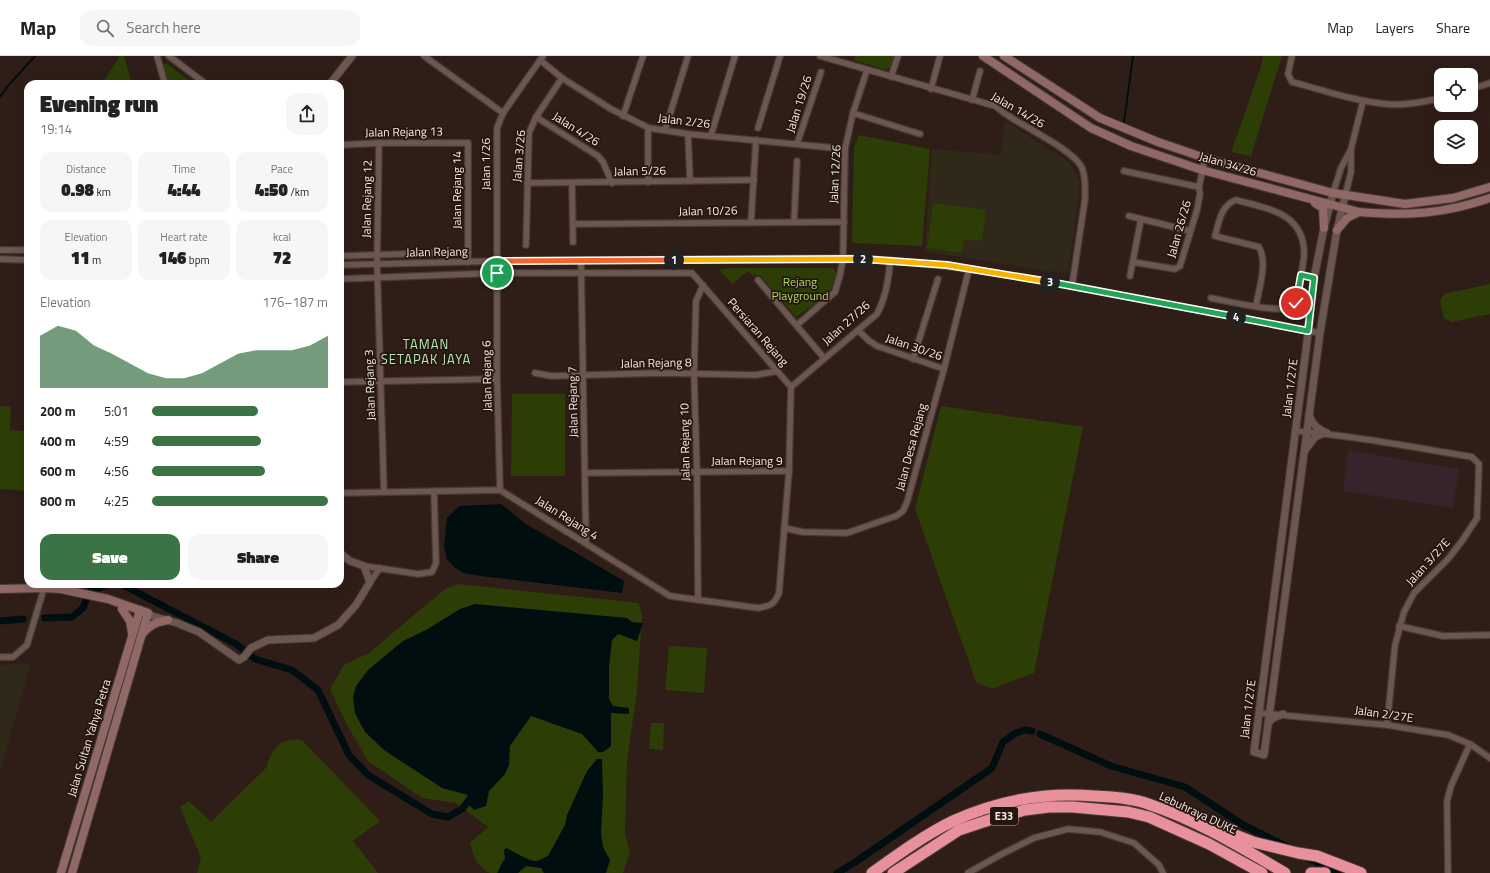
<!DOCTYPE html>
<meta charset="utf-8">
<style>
body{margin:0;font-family:"Titillium Web",sans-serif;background:#f6f6f6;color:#222;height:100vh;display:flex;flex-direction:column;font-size:15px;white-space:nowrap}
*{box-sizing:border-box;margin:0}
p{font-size:13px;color:#767676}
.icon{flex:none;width:22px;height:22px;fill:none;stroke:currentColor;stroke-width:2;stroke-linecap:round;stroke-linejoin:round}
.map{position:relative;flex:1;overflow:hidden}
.panel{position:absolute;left:24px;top:24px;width:320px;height:508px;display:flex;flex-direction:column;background:#fff;border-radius:12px;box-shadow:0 4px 16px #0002}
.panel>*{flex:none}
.buttons{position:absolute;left:1434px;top:12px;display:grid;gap:8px}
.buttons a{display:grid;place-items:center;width:44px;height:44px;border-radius:8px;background:#fff;box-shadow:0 4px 16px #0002;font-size:20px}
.pin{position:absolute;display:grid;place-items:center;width:34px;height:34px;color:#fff;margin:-17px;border:2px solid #fff;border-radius:50%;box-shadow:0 1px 4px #0007}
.km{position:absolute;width:20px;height:20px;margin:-10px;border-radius:50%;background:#222;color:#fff;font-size:11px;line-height:20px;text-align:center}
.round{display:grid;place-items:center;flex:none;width:42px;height:42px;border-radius:12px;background:#f6f6f6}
.head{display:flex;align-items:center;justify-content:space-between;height:68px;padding:0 16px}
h1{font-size:22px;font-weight:800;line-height:30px}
.figures{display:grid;grid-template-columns:repeat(3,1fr);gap:6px;height:68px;padding:4px 16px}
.figures div{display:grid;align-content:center;border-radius:10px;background:#f6f6f6;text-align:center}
.figures b{font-size:17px;font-weight:800}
.figures small{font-size:11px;font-weight:400}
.figures p{font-size:11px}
.chart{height:112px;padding:8px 16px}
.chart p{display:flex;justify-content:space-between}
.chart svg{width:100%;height:72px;margin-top:4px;fill:#3a7345;opacity:.7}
.button{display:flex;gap:8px;margin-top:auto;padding:8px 16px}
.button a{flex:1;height:46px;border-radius:12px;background:#3a7345;color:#fff;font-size:16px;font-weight:800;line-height:46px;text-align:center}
.button a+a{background:#f6f6f6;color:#222}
ul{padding:0 16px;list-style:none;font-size:13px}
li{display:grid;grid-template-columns:64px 48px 1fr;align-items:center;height:30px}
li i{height:10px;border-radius:5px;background:#3a7345}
header{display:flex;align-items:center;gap:24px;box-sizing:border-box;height:56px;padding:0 20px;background:#fff;border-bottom:1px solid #e0e0e0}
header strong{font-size:19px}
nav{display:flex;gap:22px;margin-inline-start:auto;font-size:14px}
.search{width:280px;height:36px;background:#f6f6f6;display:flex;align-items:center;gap:10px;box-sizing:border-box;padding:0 14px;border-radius:12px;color:#767676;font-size:15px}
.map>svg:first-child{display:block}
.commercial{fill:#36242c}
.education{fill:#302919}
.green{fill:#2c3d06}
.water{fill:#010e10}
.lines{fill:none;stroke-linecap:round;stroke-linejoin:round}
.stream{stroke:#010e10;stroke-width:2}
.canal{stroke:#010e10;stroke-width:7}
.minor-casing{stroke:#473a34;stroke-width:8}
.tertiary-casing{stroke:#473a34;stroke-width:9}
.secondary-casing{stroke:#473a34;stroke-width:10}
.motorway-casing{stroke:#473a34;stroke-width:13}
.minor{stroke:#6b574f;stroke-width:5.5}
.tertiary{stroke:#6b574f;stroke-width:7}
.secondary{stroke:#906866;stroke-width:8}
.motorway{stroke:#e8919c;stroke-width:11}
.split-1-casing{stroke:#fff;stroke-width:8}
.split-2-casing{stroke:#fff;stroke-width:8}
.split-3-casing{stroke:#fff;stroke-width:8}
.split-4-casing{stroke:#fff;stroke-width:8}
.split-5-casing{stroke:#fff;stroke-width:8}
.split-1{stroke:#f0652b;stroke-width:5}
.split-2{stroke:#f5b400;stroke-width:5}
.split-3{stroke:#f5b400;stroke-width:5}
.split-4{stroke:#22a559;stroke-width:5}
.split-5{stroke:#22a559;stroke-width:5}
.labels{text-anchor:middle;stroke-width:3.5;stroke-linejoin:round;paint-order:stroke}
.shield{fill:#25150e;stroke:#b7a9a4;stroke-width:1}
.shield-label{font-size:11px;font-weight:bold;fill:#f5e9e4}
.street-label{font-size:12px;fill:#f5e9e4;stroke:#25150e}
.park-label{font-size:12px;fill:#add866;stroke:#25150e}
.neighbourhood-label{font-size:13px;letter-spacing:1px;fill:#adecb3;stroke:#25150e}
</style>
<header>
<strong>Map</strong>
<div class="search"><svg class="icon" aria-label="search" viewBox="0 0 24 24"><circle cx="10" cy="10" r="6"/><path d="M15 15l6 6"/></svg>Search here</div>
<nav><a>Map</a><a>Layers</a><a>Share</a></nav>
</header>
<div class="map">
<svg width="1490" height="817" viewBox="0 0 1490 817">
<rect width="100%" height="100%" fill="#2f1e17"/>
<path class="commercial" d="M1348,394L1459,413L1453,452L1343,435Z"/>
<g class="education">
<path d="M1005,65L1070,107L1080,128L1068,218L925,195L932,93L1001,99Z"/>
<path d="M31,607L0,716V609Z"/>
</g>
<g class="green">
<path d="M120,0H124L132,28H102Z"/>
<path d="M855,0H894L891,11L886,14L854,4Z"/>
<path d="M1263,0H1282L1251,100L1231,96L1261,11Z"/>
<path d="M164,8H167L194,28H168L163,10Z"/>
<path d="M859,79L930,93L922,190L852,187L854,91Z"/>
<path d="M933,147L986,154L982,185L964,183L962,197L927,192Z"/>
<path d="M729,212H833L837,218L831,233L819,245L796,261L760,219L753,220L748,215L732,228L719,213Z"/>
<path d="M1490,228V258L1452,266L1444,262L1440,245L1444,238Z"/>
<path d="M512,338H565V420H511Z"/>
<path d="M0,350L11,351L10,374L28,375V435L0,433Z"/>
<path d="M941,350L1083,371L1034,617L992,633L976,626L915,453Z"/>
<path d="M458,528L639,547L642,559L637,635L627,705L625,778L630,796L623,817H490C477,811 473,800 470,787L488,771L456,747L422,742L368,705L347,669L330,633L344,609L369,597L445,533Z"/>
<path d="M669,590L707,592L704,637L665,634Z"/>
<path d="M651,667H664L663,694L649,693Z"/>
<path d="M302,684L380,765L353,785L378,817H197L201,802L180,751L189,745L211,766L266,712C269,702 275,687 286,685C291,683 297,684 302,684Z"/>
</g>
<g class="water">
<path d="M501,448L526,468L624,525L622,537L481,520L463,517L454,511L447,503L444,491L447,462L459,450Z"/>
<path d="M475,548L627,562L632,566L643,567L637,585L618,578L612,584L609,611V643L613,650L629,652V658L611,657V690L603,696H598L582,678L531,660L510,690L509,709L505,718L489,735L486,750L474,754L465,745L468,739L442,732L384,694L365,676L355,657L353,641L356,630L368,614L403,585L426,574L460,553Z"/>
<path d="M597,703H602L603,740L601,776L603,791L610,804L606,817H544L541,812L526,810L518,817H497C500,812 501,807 505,803L504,794L506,792C513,795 529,805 536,805C540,804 545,801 548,800L565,769L567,759L587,715Z"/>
</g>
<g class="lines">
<g class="stream">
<path d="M0,41L7,31L35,0"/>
<path d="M1124,66L1133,0"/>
</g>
<g class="canal">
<path d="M121,528L236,588L255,603L292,614L318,634L349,699L368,719L432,758L448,761L462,753L473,739"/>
<path d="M45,562L72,561L83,552L89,536L109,528"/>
<path d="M0,565L23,563"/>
<path d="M1040,678L1111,710L1185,731L1245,770L1286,790"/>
<path d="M1308,802L1338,817"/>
<path d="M837,817L854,807L992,712L1003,686L1014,678L1024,674L1032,675"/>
</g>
<defs>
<g id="minor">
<path d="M157,0L165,28"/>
<path d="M169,0L206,28"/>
<path d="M424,0L503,57"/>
<path d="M820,0L995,50C1001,55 1008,60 1015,64C1031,74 1075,96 1082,112C1086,121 1085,133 1085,143L1072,230"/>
<path d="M1292,0L1288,18L1292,26C1323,34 1354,45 1386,48C1403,50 1424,46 1441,42"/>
<path d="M540,4L562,22L611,53L649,72L688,78L845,93"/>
<path d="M891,21L898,0"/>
<path d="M931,33L940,0"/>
<path d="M1471,33L1490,27"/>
<path d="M972,44L980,15"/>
<path d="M853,57L920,78"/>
<path d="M623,60L643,0"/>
<path d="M536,61L598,100L603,106L612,127"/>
<path d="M758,72L780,0"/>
<path d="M665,74L688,0"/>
<path d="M688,78L690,125"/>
<path d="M711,79L735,0"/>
<path d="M379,87L377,208L384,436"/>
<path d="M797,88L821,16"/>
<path d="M340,89L379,87H468V206"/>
<path d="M1124,115L1199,131"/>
<path d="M648,126V76"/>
<path d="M527,127L754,124"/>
<path d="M572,127L573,186"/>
<path d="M1333,137L1341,112L1351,93L1363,45"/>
<path d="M1345,140L1351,116V96"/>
<path d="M1129,160L1190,175"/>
<path d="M751,166L756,84"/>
<path d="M794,166L797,105"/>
<path d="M573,168L844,166"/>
<path d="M526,189L529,77L536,61L562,22"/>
<path d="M0,194H28"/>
<path d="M340,200L468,196"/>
<path d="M0,203L28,204"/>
<path d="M581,205L586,487"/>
<path d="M1133,206L1175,213L1180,210L1197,154L1200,138L1199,131L1205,102"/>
<path d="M340,209L497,205L843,202C938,205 1031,222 1124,240C1189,252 1254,265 1320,277"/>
<path d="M1301,219L1314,222"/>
<path d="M1130,220L1141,163"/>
<path d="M340,223L497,217H692L791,331L789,415L779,537C774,549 770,550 758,552L670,540L500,434L340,437"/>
<path d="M758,224L824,302"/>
<path d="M1211,242C1236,247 1264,254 1290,253C1299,248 1298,235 1300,225C1301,218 1303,209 1304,201C1306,157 1269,153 1236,144C1221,149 1219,166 1215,180L1259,191C1268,207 1259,232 1256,250"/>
<path d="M797,269L835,236L840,219L843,202L845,93L853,57L867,14"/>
<path d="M858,274L868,284L877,290L944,313"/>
<path d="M913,303L938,223"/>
<path d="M535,317L551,320L661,317L756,319L778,315"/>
<path d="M340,326L497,323"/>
<path d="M791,331L877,258C886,241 889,224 890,204"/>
<path d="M1295,375C1355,380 1413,391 1472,401L1479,408L1477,462L1462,485L1448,503L1414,537L1404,556L1395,589L1387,669"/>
<path d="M585,417L789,415"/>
<path d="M500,434L497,323V72L503,57L543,0"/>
<path d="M784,472L803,476L847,477L896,460L903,455L907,446L944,313L969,213"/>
<path d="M364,510L418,518L432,516L436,507L434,435"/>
<path d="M370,526L380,512"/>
<path d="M698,544L697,416L694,317L696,245L703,229"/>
<path d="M1399,570L1443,580L1490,579"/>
<path d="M0,601H13L27,589L44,532"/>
<path d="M1259,657L1387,669L1448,679L1470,688L1490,702"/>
<path d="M968,817L1000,799L1034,782L1068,773L1100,776L1134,787L1159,809L1163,817"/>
<path d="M1448,817L1447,745L1451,730L1470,688"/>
</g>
<g id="tertiary">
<path d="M330,28L352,0"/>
<path d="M1333,137L1324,172L1314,222L1307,286L1254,696L1264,699L1320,277L1337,174L1345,140"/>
<path d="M1309,359C1313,369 1317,373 1327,377"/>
<path d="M1305,394L1315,381L1324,377"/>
<path d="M148,557L152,560L177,567L199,576L239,604L244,601L251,592L268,584L314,582L338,569L356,549L370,526L364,510L350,505L340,497"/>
<path d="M1268,667L1273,662L1283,658"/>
</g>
<g id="secondary">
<path d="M983,0L1091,72L1131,90L1202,114L1359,156C1407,160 1444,158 1490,142"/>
<path d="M1004,0L1100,62L1158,86L1205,102L1333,137L1405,148L1453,142L1490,131"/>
<path d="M1315,147L1323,152L1324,172"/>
<path d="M1337,174L1347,162L1359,156"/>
<path d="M0,533L44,532L61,533L108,543L148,557L72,817"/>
<path d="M122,553L130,565L132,577"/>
<path d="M143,577C151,568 157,566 168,564"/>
<path d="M61,817L140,554"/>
</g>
<g id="motorway">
<path d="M1222,774L1253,786L1298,797L1317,800L1361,817"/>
<path d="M872,817C897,799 926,778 953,765C997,745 1046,736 1094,740C1113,741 1133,742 1151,749C1199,765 1242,792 1285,817"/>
<path d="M893,817L959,774L992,763L1025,754L1049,751H1073L1128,756L1149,761L1209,788L1262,817"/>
<path d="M1311,817H1325"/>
</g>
</defs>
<use href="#minor" class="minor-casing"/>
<use href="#tertiary" class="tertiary-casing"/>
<use href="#secondary" class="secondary-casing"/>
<use href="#motorway" class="motorway-casing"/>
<use href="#minor" class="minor"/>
<use href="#tertiary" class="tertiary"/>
<use href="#secondary" class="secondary"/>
<use href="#motorway" class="motorway"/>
</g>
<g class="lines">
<defs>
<path id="split-1" d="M497,217V205L674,204"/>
<path id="split-2" d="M674,204L863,203"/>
<path id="split-3" d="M863,203L947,209L1050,226"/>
<path id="split-4" d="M1050,226L1236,261"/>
<path id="split-5" d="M1236,261L1308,275L1314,222L1301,219L1296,247"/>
</defs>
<use href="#split-1" class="split-1-casing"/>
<use href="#split-2" class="split-2-casing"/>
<use href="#split-3" class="split-3-casing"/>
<use href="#split-4" class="split-4-casing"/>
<use href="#split-5" class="split-5-casing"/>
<use href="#split-1" class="split-1"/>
<use href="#split-2" class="split-2"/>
<use href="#split-3" class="split-3"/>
<use href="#split-4" class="split-4"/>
<use href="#split-5" class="split-5"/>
</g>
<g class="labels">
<rect class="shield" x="990" y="751" width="28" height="18" rx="3"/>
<g class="shield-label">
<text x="1004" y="764">E33</text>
</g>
<g class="street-label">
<text transform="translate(799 48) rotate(-72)" y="4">Jalan 19/26</text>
<text transform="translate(1018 54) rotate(30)" y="4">Jalan 14/26</text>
<text transform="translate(684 65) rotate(7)" y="4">Jalan 2/26</text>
<text transform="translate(576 73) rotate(32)" y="4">Jalan 4/26</text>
<text transform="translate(404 76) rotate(-1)" y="4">Jalan Rejang 13</text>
<text transform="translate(519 100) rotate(-85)" y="4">Jalan 3/26</text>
<text transform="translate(486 108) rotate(-90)" y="4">Jalan 1/26</text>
<text transform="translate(1228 108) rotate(16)" y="4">Jalan 34/26</text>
<text transform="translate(640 115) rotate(-1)" y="4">Jalan 5/26</text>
<text transform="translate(835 118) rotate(-87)" y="4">Jalan 12/26</text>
<text transform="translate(457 134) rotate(-90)" y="4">Jalan Rejang 14</text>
<text transform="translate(367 143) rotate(-89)" y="4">Jalan Rejang 12</text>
<text transform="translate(708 155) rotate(-1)" y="4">Jalan 10/26</text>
<text transform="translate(1179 173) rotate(-74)" y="4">Jalan 26/26</text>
<text transform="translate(437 196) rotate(-1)" y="4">Jalan Rejang</text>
<text transform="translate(846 267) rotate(-42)" y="4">Jalan 27/26</text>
<text transform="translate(758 276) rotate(49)" y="4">Persiaran Rejang</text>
<text transform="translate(914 291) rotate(19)" y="4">Jalan 30/26</text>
<text transform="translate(656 307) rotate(-1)" y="4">Jalan Rejang 8</text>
<text transform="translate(487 320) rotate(-91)" y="4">Jalan Rejang 6</text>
<text transform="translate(370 329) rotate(-92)" y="4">Jalan Rejang 3</text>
<text transform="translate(1290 332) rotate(-83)" y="4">Jalan 1/27E</text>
<text transform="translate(573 346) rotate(-91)" y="4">Jalan Rejang 7</text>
<text transform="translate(685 386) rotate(-91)" y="4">Jalan Rejang 10</text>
<text transform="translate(911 391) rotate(-75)" y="4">Jalan Desa Rejang</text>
<text x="747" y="409">Jalan Rejang 9</text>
<text transform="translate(567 462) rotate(32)" y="4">Jalan Rejang 4</text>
<text transform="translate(1428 506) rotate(-48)" y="4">Jalan 3/27E</text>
<text transform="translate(1248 653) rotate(-83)" y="4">Jalan 1/27E</text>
<text transform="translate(1384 658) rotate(8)" y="4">Jalan 2/27E</text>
<text transform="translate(89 682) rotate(-73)" y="4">Jalan Sultan Yahya Petra</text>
<text transform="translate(1198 757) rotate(25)" y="4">Lebuhraya DUKE</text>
</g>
<g class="park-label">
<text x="800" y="230">Rejang<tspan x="800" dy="14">Playground</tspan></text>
</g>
<g class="neighbourhood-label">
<text x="426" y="293">TAMAN<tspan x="426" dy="15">SETAPAK JAYA</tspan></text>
</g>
</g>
</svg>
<div class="buttons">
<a><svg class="icon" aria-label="locate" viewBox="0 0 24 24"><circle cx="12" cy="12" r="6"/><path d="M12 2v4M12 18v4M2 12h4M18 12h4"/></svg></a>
<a><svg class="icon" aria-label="layers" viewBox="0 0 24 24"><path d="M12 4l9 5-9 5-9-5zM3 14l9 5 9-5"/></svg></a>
</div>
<div class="pin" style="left:497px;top:217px;background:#1e9e55"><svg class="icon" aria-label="arrive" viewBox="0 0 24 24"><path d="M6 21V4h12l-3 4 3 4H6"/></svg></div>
<div class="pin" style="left:1296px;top:247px;background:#d93025"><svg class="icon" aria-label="check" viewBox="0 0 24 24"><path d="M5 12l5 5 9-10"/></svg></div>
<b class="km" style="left:674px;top:204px">1</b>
<b class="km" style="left:863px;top:203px">2</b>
<b class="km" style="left:1050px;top:226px">3</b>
<b class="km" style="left:1236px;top:261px">4</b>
<section class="panel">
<div class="head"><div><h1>Evening run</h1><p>19:14</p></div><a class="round"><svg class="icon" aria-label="share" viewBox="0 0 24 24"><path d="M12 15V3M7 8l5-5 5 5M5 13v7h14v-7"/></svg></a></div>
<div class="figures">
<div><p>Distance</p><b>0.98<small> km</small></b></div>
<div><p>Time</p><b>4:44</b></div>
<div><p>Pace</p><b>4:50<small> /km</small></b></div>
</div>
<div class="figures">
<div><p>Elevation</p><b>11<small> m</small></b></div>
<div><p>Heart rate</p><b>146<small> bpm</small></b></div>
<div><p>kcal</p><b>72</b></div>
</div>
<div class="chart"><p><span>Elevation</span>176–187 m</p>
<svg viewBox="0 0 160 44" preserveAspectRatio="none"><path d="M0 44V12L10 6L20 9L30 18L40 23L50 29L60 35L70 38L80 38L90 35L100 29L110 23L120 21L130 21L140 21L150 18L160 12V44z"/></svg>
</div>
<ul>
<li><b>200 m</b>5:01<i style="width:60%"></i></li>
<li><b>400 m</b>4:59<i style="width:62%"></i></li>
<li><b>600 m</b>4:56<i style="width:64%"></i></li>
<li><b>800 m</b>4:25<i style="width:100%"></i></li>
</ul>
<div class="button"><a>Save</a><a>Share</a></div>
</section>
</div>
